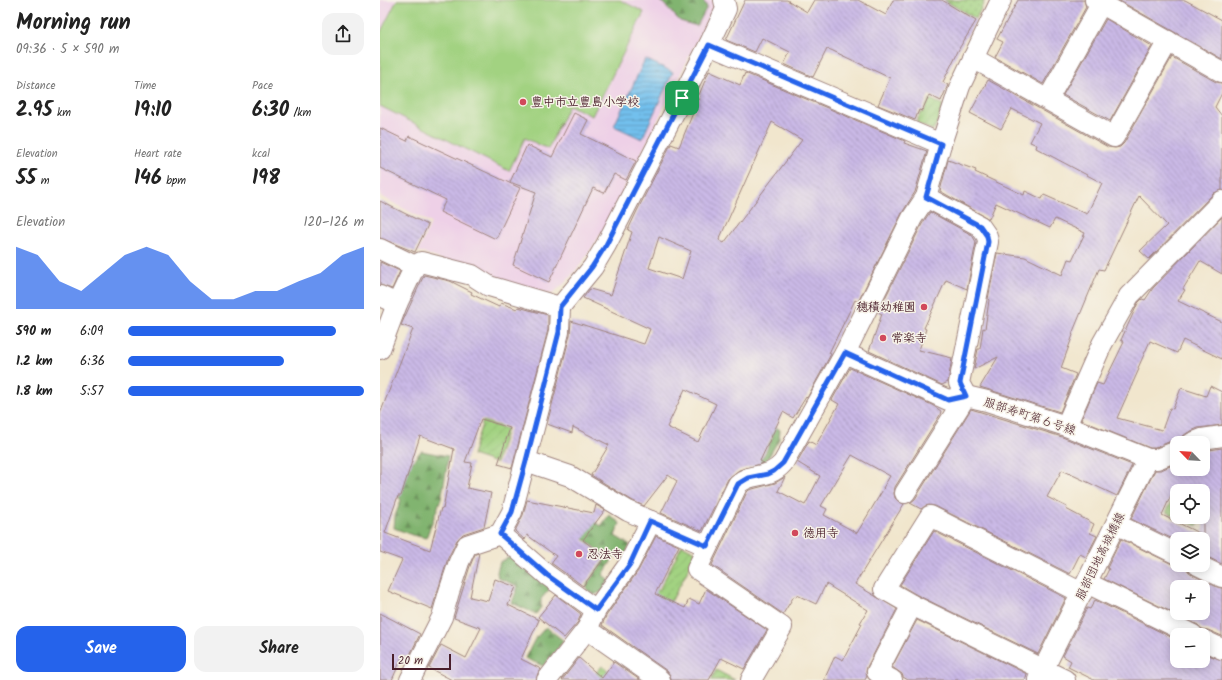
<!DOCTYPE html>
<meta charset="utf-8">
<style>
body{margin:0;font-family:Kalam,"Klee One",sans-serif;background:#f2f2f2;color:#222;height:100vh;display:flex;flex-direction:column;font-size:15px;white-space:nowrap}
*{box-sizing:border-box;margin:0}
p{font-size:13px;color:#767676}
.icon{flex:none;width:22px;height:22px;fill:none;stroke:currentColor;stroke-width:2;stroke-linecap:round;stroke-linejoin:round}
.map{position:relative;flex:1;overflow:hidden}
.sheet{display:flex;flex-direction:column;background:#fff;width:380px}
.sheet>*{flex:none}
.needle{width:26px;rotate:295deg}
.buttons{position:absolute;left:790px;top:436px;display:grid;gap:8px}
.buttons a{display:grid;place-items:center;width:40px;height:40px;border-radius:8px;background:#fff;box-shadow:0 2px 10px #0003;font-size:20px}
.scale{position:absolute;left:12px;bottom:10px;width:59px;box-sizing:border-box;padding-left:4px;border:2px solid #4a1f2b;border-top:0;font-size:11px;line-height:14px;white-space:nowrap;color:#4a1f2b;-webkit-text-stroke:3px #f7f3e8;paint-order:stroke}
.pin{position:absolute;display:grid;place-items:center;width:34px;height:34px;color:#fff;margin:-17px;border-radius:8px;box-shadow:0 2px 6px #0006}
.round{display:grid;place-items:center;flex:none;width:42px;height:42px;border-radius:12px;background:#f2f2f2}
.head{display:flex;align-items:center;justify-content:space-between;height:68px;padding:0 16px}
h1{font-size:22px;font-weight:800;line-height:30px}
.metrics{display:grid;grid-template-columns:repeat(3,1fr);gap:6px;height:68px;padding:4px 16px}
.metrics div{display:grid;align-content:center}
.metrics b{font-size:20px;font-weight:800}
.metrics small{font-size:11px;font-weight:400}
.metrics p{font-size:11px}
.chart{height:112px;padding:8px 16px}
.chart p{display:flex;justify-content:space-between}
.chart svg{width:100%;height:72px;margin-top:4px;fill:#2563eb;opacity:.7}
.primary-button{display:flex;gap:8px;margin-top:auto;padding:8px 16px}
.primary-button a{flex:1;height:46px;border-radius:12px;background:#2563eb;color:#fff;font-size:16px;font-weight:800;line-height:46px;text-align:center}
.primary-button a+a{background:#f2f2f2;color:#222}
ul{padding:0 16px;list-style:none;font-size:13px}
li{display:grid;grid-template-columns:64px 48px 1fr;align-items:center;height:30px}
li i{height:10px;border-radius:5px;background:#2563eb}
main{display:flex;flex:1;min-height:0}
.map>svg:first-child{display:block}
.built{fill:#eed0e7}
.grass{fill:url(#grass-dots);stroke:#767856}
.forest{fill:url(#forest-firs);stroke:#666a4d}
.garden{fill:url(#garden-furrows);stroke:#767856}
.pitch{fill:#a2d281;stroke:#767856}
.water{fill:url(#water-rules);stroke:#5e708c}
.building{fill:url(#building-back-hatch);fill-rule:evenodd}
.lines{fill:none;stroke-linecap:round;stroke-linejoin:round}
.minor-casing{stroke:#9e827c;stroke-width:22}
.minor{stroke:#fff;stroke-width:20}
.route-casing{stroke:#fff;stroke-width:8}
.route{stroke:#2563eb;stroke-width:5}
.poi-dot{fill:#d1495b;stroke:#f7f3e8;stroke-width:1.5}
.labels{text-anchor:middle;stroke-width:3;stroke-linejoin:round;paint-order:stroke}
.poi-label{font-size:12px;font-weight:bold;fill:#4a1f2b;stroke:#f7f3e8;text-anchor:start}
.street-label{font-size:12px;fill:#4a1f2b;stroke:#f7f3e8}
</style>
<main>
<section class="sheet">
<div class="head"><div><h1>Morning run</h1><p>09:36 · 5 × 590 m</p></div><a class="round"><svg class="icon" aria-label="share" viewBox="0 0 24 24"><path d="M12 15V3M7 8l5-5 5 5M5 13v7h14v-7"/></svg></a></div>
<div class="metrics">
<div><p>Distance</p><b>2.95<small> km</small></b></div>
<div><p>Time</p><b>19:10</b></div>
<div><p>Pace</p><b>6:30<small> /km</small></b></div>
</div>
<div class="metrics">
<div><p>Elevation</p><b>55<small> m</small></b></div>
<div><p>Heart rate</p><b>146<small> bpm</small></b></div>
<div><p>kcal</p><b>198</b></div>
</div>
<div class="chart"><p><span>Elevation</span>120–126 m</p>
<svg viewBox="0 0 160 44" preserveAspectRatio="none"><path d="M0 44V6L10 11L20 27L30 33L40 22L50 11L60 6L70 11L80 27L90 38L100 38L110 33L120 33L130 27L140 22L150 11L160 6V44z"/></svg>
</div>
<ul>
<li><b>590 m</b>6:09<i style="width:88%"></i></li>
<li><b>1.2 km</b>6:36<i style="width:66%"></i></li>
<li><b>1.8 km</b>5:57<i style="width:100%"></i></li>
</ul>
<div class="primary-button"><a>Save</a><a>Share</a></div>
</section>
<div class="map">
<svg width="842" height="680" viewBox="0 0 842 680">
<defs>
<pattern id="grass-dots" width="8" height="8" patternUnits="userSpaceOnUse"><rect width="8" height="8" fill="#a2d281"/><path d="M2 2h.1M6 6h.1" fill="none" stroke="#8db470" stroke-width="1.8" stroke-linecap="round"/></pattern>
<pattern id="forest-firs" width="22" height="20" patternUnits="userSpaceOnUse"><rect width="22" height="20" fill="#81b46f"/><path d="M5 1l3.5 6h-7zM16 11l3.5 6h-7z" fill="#6c925b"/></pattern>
<pattern id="garden-furrows" width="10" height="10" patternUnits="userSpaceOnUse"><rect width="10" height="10" fill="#a2d281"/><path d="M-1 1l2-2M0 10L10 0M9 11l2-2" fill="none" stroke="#8db470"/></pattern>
<pattern id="water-rules" width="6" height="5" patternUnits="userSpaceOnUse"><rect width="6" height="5" fill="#72c0ed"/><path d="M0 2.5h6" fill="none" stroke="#609bc0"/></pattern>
<pattern id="building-back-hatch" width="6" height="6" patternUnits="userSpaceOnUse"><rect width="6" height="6" fill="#cab9e6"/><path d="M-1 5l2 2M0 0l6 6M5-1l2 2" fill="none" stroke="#a696bb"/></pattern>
</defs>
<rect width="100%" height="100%" fill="#f7f3e8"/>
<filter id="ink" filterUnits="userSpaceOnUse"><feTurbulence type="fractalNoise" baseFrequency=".025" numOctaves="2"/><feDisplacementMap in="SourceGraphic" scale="8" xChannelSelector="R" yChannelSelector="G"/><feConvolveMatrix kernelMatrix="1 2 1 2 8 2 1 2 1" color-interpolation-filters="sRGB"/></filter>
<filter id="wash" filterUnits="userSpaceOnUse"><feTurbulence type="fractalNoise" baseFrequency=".012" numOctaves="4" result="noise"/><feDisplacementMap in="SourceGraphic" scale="16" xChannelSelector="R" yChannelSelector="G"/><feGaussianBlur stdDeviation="0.9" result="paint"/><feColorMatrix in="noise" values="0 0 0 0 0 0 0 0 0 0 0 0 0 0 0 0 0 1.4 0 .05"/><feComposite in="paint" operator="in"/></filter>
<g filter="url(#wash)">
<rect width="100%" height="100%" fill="#f1e6cd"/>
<path class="built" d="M0,0H333V8L224,229L202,263L186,282L172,294L114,279L38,251L51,223L0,196Z"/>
<g class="grass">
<path d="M564,0H605L596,19Z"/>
<path d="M222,666L231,673L233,680H210Z"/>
</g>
<g class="forest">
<path d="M280,0H323L327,7L317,26L300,21Z"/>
<path d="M394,426L400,430L399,439L384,465L374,467L379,458L383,457L393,437L391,433Z"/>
<path d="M41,451L68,456L66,473L61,499L46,538L32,535L14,528L15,516L21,500L15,492L23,474Z"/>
<path d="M229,515L240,523L235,536L250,545L243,559L235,555L223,575L229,580L223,591L214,595L207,590V584L227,557L198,534L207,517L221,526Z"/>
<path d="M133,555L173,585L161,599V607L156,614L132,603L138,586L118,578L117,572L120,562Z"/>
<path d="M166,627L184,641L163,666L145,658L155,639Z"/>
</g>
<g class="garden">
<path d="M550,99L563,105L555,128L552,130L536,123L541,112L543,113Z"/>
<path d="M103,421L127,429L116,463L92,455Z"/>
<path d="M796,491L797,517H821L817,526L786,512Z"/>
<path d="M302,545L317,553L284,615L265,583L279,590Z"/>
<path d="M336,670L355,680H331Z"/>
</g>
<path class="pitch" d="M17,0H240L264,12L212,116L189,105L168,149L145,138L129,171L0,106V33Z"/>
<path class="water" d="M265,59L293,72L262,139L234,126Z"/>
<g id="blocks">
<g class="building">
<path d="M365,0H407L427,12L434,0H478L506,15L513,0H562L596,21L580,47L563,82L568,85L561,101L549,95L542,111L539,110L535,120L498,105L510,78L451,50L447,49L433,77L404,64L410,52L382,38L375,52L346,40Z"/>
<path d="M638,0H704L706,7L663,84L615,57L623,42L617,39Z"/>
<path d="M738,0H805L842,20V59Z"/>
<path d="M726,19L772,46L730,121L683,95Z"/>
<path d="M792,57L836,82L842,83V93L835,107L842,116V190L834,193L769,259L760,251L787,225L759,196L724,270L719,269L692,334L693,335L681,368L696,374L680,412L600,387L618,357L594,369L598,349H600L603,328L605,329L609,300L608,299L617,253L645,257L682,275L688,259L692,260L705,233L675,219L670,228L616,203L609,219L560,191L568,160L596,170L595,172L644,195L645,191L662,199L664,195L707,214L722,183L656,148L657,145L650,142L660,123L632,109L621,129L590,113L608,80L728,147L735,148L740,147L744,143Z"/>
<path d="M329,71L360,85L365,73L525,141L524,143L547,151L535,192L522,213L478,302L475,300L449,353L451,354L427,398L426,397L413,418L403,412L380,461L384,463L359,470L348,479L322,531L281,513L297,481L288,475L264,506L253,501L211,475L229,445L193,427L192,433L167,424L190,335L191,321L264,344L270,329L203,298L210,289L231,295L252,232L248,230L257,211L291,144L299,147L320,96L319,95ZM392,122L422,140L344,243L339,240ZM279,237L311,251L302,279L269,268ZM305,389L336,404L318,442L287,427Z"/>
<path d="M194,113L208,120L201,134L256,161L246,180L234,174L224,193L213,188L169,282L133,265L156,192L130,182L147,145L172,157Z"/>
<path d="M0,128L27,141L29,136L140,188L116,239L60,212L66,200L0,168Z"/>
<path d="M0,201L48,225L35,252L0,238Z"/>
<path d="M550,212L592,235L596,242L587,289L566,280L544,328L546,329L539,350L572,358L568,382L562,385L489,351L502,314L498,312L542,224Z"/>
<path d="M842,217V274L820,261L803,289L805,290L798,301L842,322V359L803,340L797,353L770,341L758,368L759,369L737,418L782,430L790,408L793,409L801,388L826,396L830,386L842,392V425L818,428L807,433L803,436L801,441L793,440L775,448H770L701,420L717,383L723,385L744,342L741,340L758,303L762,299L765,300L773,288Z"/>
<path d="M0,262L20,271L12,289L0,285Z"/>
<path d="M44,275L70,281L92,292L91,294L119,307L121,303L137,309L138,307L168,315V330L132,468L118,464L130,428L101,419L85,462L92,463L87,488L111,493L104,527L83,534L77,540L68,558L52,609L8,591L22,560L0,552V414L33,329L21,325ZM40,436L74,449L63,509L61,508L50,550L5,533L18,496H21Z"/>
<path d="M470,368L552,405L561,411L560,415L515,487L514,493L515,498L519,502L524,504L475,584L517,609L487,667L486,672L487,676L485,680H444L455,656L463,660L482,624L480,623L488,610L446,584L436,604L417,595L416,597L414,596L403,614L332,565L367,492L369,490L395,483L405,477L398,491L425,505L440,476L417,462L429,441L436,445L459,404L452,400ZM472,455L510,476L503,488H504L477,533L444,515L447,509L441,506Z"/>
<path d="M591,409L682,437L752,465L737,496L682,470L667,497L687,507L686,509L714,524L710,533L717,536L706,557L700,554L690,574L555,506L549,505L545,506L541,509L530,503L535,499Z"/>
<path d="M842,448V564L823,555V539H797V541L751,519L775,470H781L797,463V469H823V451ZM793,491H823V535L782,515Z"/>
<path d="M147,500L214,513L216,505L225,510L203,540L225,557L203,586L171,563L176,556L147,535L145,540L135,531L143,515Z"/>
<path d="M554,531L686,598L658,654L537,595L520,585Z"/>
<path d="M276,536L299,546L275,594L305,608L309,599L319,604L326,589L387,630L364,669L341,658L329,680H291L290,675L287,671L222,625L226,616L258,571Z"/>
<path d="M741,539L792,564L807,565L808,571L813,575L837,587L842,588V636L828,630L822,629L818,625L724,579L729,569L727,568ZM797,587H823V613H797Z"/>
<path d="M99,553L90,597L108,601L115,579L136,587L128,605L159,620L141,659L161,669L158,673L156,680H72L49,668L61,645L86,658L101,628L74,618L90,566L95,554Z"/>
<path d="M176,595L201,614L198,622L184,638L158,617Z"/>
<path d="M715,600L797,640V661H823V653L842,660V680H714L688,667L691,661L683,656L707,608L710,609Z"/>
<path d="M0,613L40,634L29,657L23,655L12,680H0Z"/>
<path d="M537,620L647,674L645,680H528L523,677L522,674L512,667Z"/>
<path d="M199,658L222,678L234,662L260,680H182Z"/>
</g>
</g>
</g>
<g filter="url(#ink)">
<use href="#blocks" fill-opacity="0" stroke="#9e827c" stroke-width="1"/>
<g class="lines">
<defs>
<g id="minor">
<path d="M715,0L842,72"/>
<path d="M329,45L561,144"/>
<path d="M593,58L734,137L788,41"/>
<path d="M668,99L721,4"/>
<path d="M0,249L35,266"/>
<path d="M0,296L17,304"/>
<path d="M180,307L213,267L226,245L329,45L346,9L344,0"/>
<path d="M0,349L17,304L35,266L41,262L92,275L109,286L180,307"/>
<path d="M465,353L568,400L586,396L607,401L686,426L768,459H777L797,451"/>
<path d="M686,426L722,344L749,296L842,201"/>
<path d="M812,443L822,439L842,436"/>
<path d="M146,461L190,476L248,511L327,546"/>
<path d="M525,493L586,396L579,383L608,242L607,236L600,226L546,197"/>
<path d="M736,524L797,554"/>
<path d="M120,534L167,575L216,610"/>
<path d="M818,565L842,577"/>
<path d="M707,583L813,635"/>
<path d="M207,629L280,680"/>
<path d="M823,640L842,649"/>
<path d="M30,680L62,617L69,592L79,562L87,545L120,534L132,512L179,332L180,307"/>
<path d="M167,680L207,629L216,610L249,564L271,521"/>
<path d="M371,680L402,627L317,569L358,484C372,471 387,481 403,463L465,353L532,218L546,197L561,144L580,86L621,0"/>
<path d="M512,680L497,672L532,605"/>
<path d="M658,680L768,459"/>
<path d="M685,680L532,605L504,589L550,516L702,593"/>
</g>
</defs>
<use href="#minor" class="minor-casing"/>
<use href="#minor" class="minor"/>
</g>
</g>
<g class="lines" filter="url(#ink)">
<defs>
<path id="route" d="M329,45L561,144L546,197L600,226L607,236L608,242L580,383L586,396L568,400L465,353L403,463L394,471L388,474L368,478L358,484L327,546L270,521L250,564L216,610L167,575L120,534L132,512L146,461L179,332L180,307L212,267L226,245Z"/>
</defs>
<use href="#route" class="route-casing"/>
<use href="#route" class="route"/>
</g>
<g class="poi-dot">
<circle cx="143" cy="102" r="4"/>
<circle cx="544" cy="307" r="4"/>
<circle cx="503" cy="338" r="4"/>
<circle cx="415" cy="533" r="4"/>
<circle cx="199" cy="554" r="4"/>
</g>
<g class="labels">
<g class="poi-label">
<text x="151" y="106">豊中市立豊島小学校</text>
<text x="536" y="311" text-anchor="end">穂積幼稚園</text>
<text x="511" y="342">常楽寺</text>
<text x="423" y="537">徳用寺</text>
<text x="207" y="558">忍法寺</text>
</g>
<g class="street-label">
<text transform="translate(650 416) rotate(18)" y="4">服部寿町第６号線</text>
<text transform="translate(720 556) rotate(-64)" y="4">服部団地高城橋線</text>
</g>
</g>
</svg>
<div class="buttons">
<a><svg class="needle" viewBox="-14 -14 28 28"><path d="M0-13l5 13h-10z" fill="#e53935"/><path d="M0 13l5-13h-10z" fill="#767676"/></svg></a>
<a><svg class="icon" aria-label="locate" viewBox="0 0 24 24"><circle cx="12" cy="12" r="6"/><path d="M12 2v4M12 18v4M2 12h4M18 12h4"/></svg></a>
<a><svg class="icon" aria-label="layers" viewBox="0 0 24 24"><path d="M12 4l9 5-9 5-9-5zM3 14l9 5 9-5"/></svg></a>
<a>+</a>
<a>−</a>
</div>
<div class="scale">20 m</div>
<div class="pin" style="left:302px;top:98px;background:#1e9e55"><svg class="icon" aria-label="arrive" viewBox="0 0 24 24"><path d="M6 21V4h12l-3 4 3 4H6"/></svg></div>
</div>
</main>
